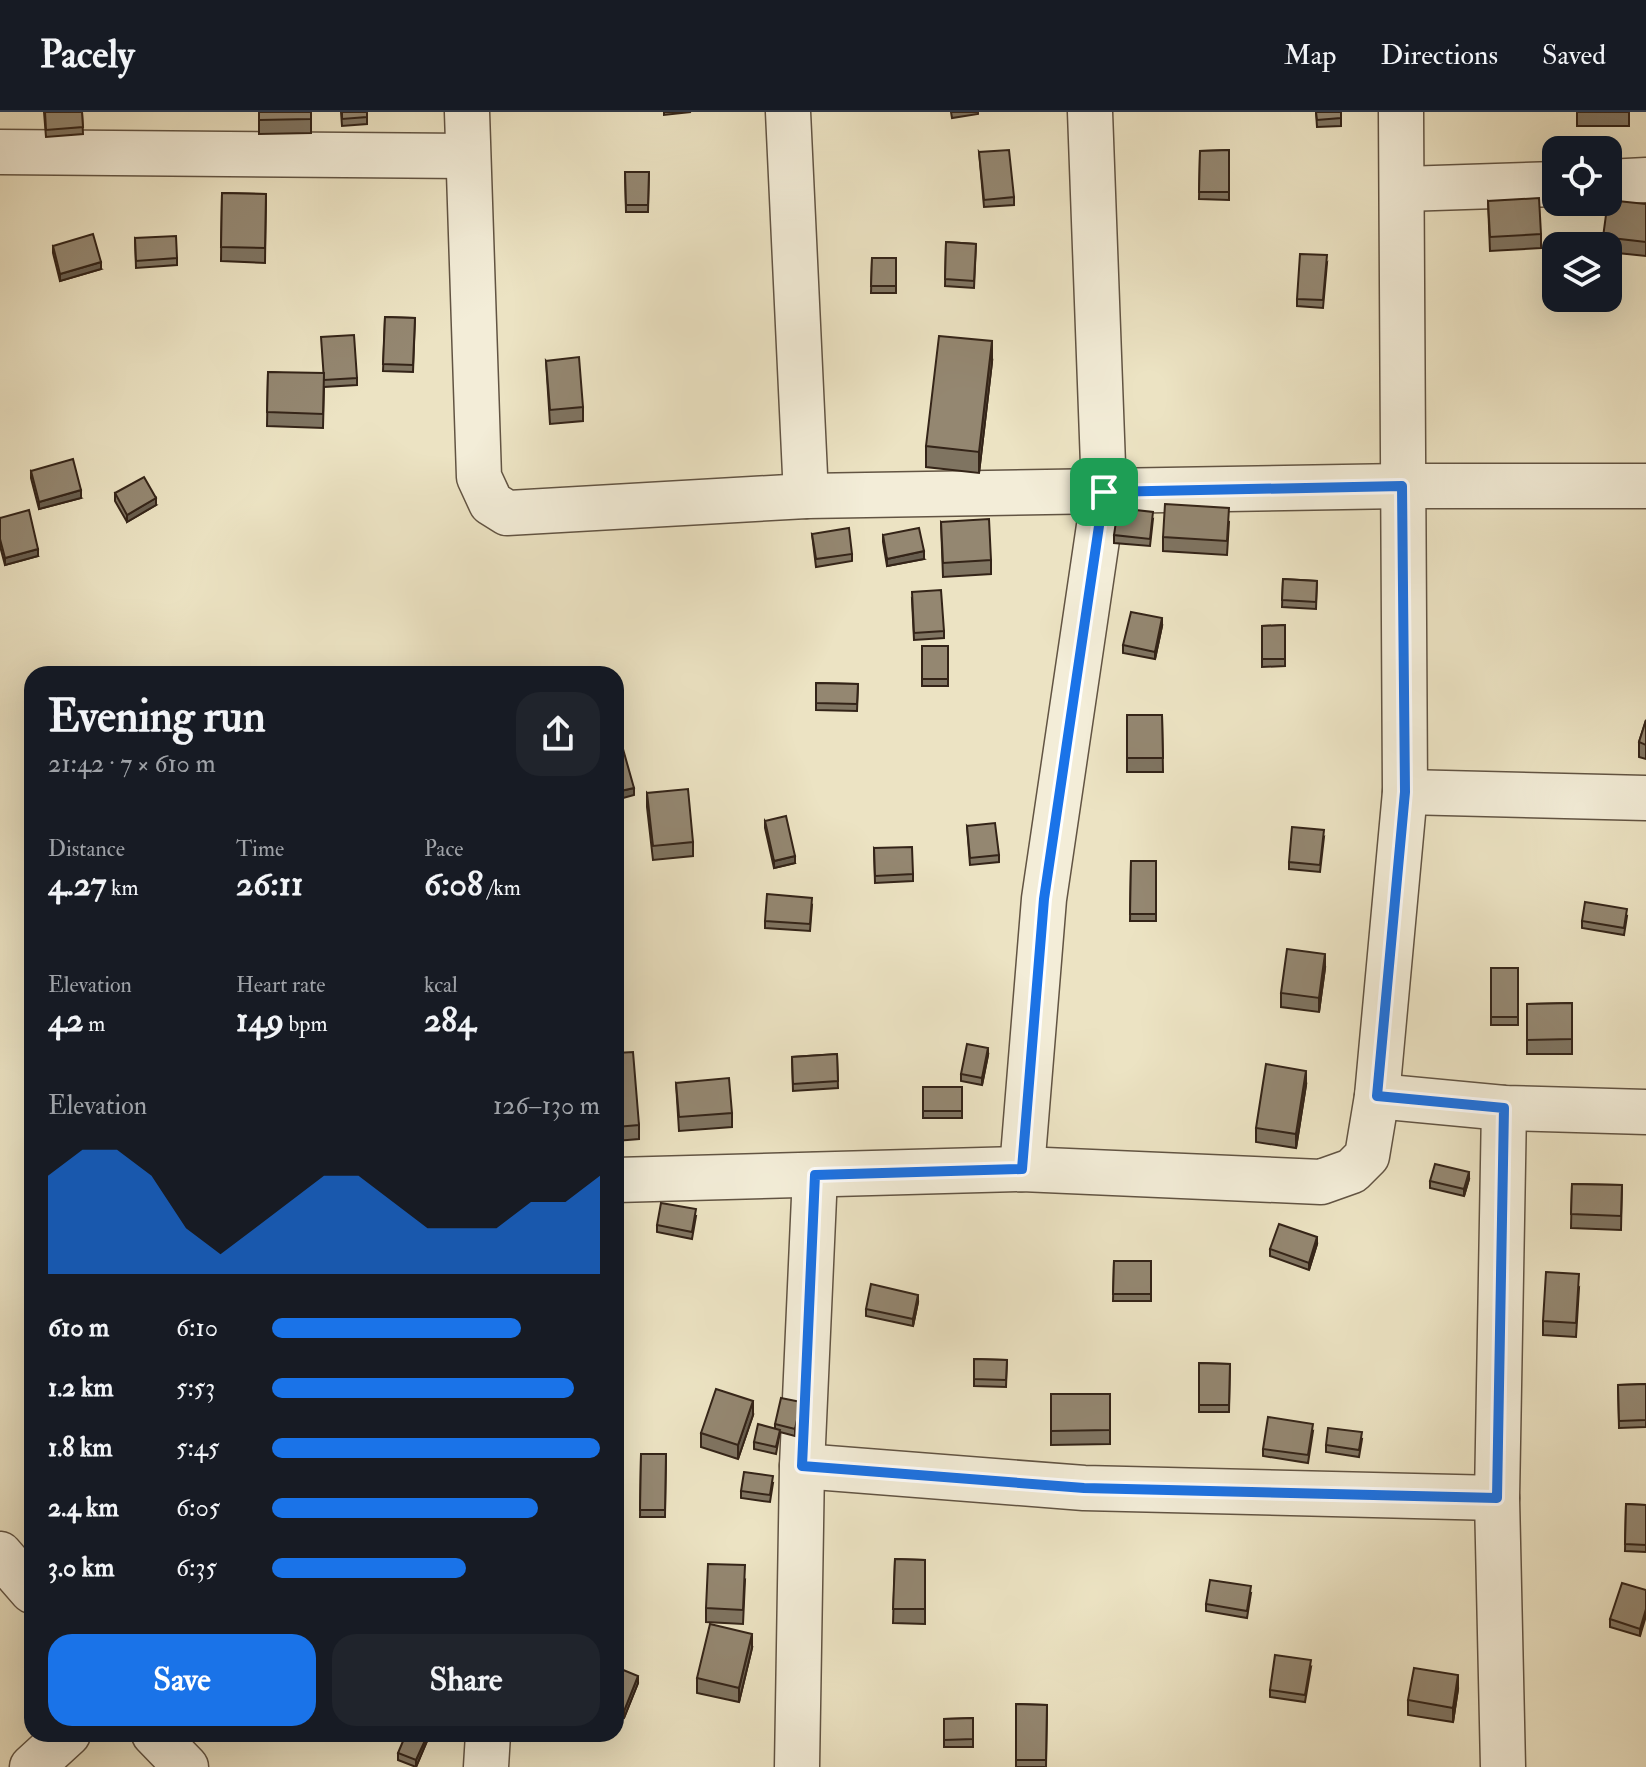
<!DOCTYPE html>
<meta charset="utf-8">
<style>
body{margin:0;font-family:"IM FELL Double Pica",serif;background:#20242c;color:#f1f3f6;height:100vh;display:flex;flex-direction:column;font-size:30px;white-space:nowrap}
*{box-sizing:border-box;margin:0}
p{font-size:26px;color:#9ea1a6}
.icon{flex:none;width:44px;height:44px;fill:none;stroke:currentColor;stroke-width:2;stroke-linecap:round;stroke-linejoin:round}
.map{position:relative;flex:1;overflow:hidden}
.sheet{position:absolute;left:24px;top:554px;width:600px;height:1076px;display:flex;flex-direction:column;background:#171b24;border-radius:24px;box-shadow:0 8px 32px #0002}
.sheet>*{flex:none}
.fabs{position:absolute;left:1542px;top:24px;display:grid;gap:16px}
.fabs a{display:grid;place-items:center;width:80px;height:80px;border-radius:16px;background:#171b24;box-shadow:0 8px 32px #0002;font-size:40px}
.pin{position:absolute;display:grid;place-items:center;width:68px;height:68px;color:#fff;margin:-34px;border-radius:16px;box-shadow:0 4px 12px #0006}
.round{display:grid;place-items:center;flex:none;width:84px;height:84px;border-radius:24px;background:#20242c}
.summary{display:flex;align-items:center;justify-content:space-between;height:136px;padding:0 24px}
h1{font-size:44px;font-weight:700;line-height:60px}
.metrics{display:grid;grid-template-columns:repeat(3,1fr);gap:12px;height:136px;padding:8px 24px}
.metrics div{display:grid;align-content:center}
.metrics b{font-size:34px;font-weight:700}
.metrics small{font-size:22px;font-weight:400}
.metrics p{font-size:22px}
.chart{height:224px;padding:16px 24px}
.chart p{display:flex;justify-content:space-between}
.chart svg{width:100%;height:144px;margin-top:8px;fill:#1a73e8;opacity:.7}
.primary-button{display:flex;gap:16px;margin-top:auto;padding:16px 24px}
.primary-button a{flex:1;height:92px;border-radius:24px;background:#1a73e8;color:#fff;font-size:32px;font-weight:700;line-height:92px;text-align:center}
.primary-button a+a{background:#20242c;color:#f1f3f6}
ul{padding:0 24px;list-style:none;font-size:26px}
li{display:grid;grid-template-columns:128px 96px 1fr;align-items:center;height:60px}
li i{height:20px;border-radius:10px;background:#1a73e8}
header{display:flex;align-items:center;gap:48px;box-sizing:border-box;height:112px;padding:0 40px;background:#171b24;border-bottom:2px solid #363941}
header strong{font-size:38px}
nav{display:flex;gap:44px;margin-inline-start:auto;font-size:28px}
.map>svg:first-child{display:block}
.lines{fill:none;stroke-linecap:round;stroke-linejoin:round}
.minor-casing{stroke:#625443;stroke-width:47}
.minor{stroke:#f3edd8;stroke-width:44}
.wall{fill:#7f7461;stroke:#342418;stroke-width:2}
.shaded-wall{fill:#685e4f;stroke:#342418;stroke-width:2}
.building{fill:#948771;stroke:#342418;stroke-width:2}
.route-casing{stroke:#fff;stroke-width:16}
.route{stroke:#1a73e8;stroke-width:10}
</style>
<header>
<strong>Pacely</strong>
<nav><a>Map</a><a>Directions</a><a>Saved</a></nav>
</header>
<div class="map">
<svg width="1646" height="1655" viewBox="0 0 1646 1655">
<rect width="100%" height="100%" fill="#ece3c3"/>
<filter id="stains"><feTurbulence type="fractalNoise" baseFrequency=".0025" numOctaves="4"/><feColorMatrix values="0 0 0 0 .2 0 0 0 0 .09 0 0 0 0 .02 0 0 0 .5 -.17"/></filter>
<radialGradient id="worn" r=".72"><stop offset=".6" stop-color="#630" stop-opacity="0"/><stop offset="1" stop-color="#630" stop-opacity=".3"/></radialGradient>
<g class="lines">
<defs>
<g id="minor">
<path d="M467,0L479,365L491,391L507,401L806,384L1402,374H1646"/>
<path d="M788,0L806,384"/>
<path d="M0,40L467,44"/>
<path d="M1608,70L1646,68"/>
<path d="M1404,77L1556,72"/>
<path d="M1405,680L1646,686"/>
<path d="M1377,984L1504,996L1646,1000"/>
<path d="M1022,1057L1044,787L1104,380L1090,0"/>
<path d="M616,1068L1022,1057L1321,1070L1352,1059L1367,1044L1377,984L1405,680L1401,0"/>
<path d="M802,1354L1084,1376L1497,1386"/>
<path d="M0,1442L32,1479"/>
<path d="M154,1622L186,1655"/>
<path d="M32,1655L68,1622"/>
<path d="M486,1655L488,1622"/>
<path d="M797,1655L802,1354L815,1063"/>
<path d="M1503,1655L1497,1386L1504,996"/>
</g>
</defs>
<use href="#minor" class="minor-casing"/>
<use href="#minor" class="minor"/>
</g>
<g class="wall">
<path d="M44,0H82L83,22L46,25Z"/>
<path d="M259,0H311V21L259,22Z"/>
<path d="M341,0L367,5V12L342,14Z"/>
<path d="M664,0H691L664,3Z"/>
<path d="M951,0H978V2L952,6Z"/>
<path d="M1316,0H1341V14L1317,15Z"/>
<rect x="1577" y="0" width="52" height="14"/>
<path d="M1229,38V88L1199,87L1200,39Z"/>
<path d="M979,40L1014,85V93L984,95Z"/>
<path d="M625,60H649L648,100H626Z"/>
<path d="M222,81L266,82L265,151L221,149Z"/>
<path d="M1488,89L1541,122V136L1490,139Z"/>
<path d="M1646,92V144L1608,140V134H1603V125Z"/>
<path d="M135,126L177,146V153L136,156Z"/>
<path d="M946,130L976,132L974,176L945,174Z"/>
<path d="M53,134L101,157L60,169L53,141Z"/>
<path d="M872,146H896V181H871Z"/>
<path d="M1327,151L1323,196L1297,194V187Z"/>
<path d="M385,205L415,206L413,260L383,259Z"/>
<path d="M546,249L583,295V309L550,312Z"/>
<path d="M992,250L979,361L926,355V334Z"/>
<path d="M268,260L357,266V273L324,275L323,316L267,314Z"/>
<path d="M31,359L81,386L39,397L31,366Z"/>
<path d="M115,381L156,393L127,410L115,389Z"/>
<path d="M0,406L38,444L5,453L0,434Z"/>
<path d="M1153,407L1150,434L1114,431V423Z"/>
<path d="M941,410L991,448V462L943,465Z"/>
<path d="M1229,410L1227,443L1163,439V425Z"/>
<path d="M812,422L852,442V449L816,455Z"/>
<path d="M883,423L924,447L887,454L883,430Z"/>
<path d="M1283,467L1317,469L1316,497L1282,495Z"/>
<path d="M912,487L944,519V526L914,528Z"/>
<path d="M1285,513V554L1262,555V514Z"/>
<path d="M1162,514L1155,547L1123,541V533Z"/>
<rect x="922" y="534" width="26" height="40"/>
<path d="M816,571L858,572L857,599L816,598Z"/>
<path d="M1127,603H1162L1163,660H1127Z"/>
<path d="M1646,608V647L1639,645V630Z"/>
<path d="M647,681L693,730V744L653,748L647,695Z"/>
<path d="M765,709L795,751L774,756L765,716Z"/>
<path d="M967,714L999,743V750L970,753Z"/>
<path d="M1324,725L1320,760L1289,757V750Z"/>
<path d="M874,736L913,762V769L875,771Z"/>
<path d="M1131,749H1156V809H1130Z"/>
<path d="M812,793L810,819L765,816V809Z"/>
<path d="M1627,804L1624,823L1582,816V809Z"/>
<path d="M1325,856L1319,900L1281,895V881Z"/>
<rect x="1491" y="856" width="27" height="57"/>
<path d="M1572,891V942H1527V892Z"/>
<path d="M616,941L639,1013V1027L616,1029Z"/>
<path d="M837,942L838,976L793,979L792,945Z"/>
<path d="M988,943L982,973L961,969V962Z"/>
<path d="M676,971L732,1001V1015L679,1019Z"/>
<path d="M1306,973L1296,1036L1256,1030V1016Z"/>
<rect x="923" y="975" width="39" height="31"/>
<path d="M1469,1067L1464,1084L1430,1076V1069Z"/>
<path d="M1572,1072L1622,1073L1621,1118L1571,1116Z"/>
<path d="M696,1104L692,1127L657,1120V1113Z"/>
<path d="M1317,1132L1309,1158L1270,1144V1137Z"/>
<path d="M1114,1149H1151V1189H1113Z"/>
<path d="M1579,1176L1576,1225L1543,1223V1209Z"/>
<path d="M918,1190L913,1214L866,1204V1197Z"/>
<path d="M974,1247L1007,1248L1006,1275L974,1274Z"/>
<path d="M1199,1251L1230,1252L1229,1300H1199Z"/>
<path d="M1646,1272V1315L1619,1316L1618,1273Z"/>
<path d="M1051,1282H1110V1332L1051,1333Z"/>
<path d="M801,1297L795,1324L780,1320L776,1342L754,1337V1330L775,1317V1312Z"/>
<path d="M753,1303L738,1347L701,1335V1321Z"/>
<path d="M1313,1319L1308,1351L1263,1344V1337Z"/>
<path d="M1362,1327L1359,1345L1326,1340V1333Z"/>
<path d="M641,1342H666L665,1405H640Z"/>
<path d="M773,1371L770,1390L741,1386V1379Z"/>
<path d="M1626,1392L1646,1393V1440L1625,1439Z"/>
<path d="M895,1447L925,1448V1512L893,1511Z"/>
<path d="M745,1468L743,1512L706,1510V1496Z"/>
<path d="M1646,1478L1640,1524L1610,1515V1507Z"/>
<path d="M1251,1481L1247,1506L1206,1499V1492Z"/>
<path d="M752,1536L739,1590L697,1581V1566Z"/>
<path d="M616,1555L638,1571L624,1606L616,1603Z"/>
<path d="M1311,1555L1305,1590L1270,1585V1578Z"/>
<path d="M1458,1577L1453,1610L1408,1603V1588Z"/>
<path d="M1016,1592L1047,1593L1046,1655H1016Z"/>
<path d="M973,1606V1635H944V1607Z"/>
<path d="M430,1622L416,1655L398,1648V1641Z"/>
</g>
<g class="shaded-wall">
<path d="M101,150V157L60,169V162Z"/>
<path d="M992,229V250L979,361V340Z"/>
<path d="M81,378V386L39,397V390Z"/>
<path d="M156,386V393L127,410V403Z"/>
<path d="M38,437V444L5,453V446Z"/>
<path d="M924,439V447L887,454V447Z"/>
<path d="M1162,506V514L1155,547V540Z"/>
<path d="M634,676V683L616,688V680Z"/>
<path d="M795,744V751L774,756V749Z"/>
<path d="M1325,842V856L1319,900V886Z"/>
<path d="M988,936V943L982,973V966Z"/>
<path d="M1306,959V973L1296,1036V1022Z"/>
<path d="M1469,1060V1067L1464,1084V1077Z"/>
<path d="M1317,1125V1132L1309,1158V1151Z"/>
<path d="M918,1183V1190L913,1214V1207Z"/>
<path d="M753,1289V1303L738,1347V1333Z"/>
<path d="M801,1290V1297L795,1324V1317Z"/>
<path d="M1646,1497V1504L1640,1524V1517Z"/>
<path d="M752,1522V1536L739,1590V1576Z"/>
<path d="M1458,1563V1577L1453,1610V1596Z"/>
<path d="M638,1564V1571L624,1606V1599Z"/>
<path d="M428,1622H430L416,1655V1648Z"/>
</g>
<g class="building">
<path d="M45,0H82L83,15L46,18Z"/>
<path d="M259,0H311V7L259,8Z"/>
<path d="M342,0H367V5L342,7Z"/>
<path d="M1316,0H1341V6L1317,8Z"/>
<path d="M1009,38L1014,85L984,88L979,40Z"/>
<path d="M1229,38V80H1199L1200,39Z"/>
<path d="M625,60H649L648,93H626Z"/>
<path d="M222,81L266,82L265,136L221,135Z"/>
<path d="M1539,86L1541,122L1490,125L1488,89Z"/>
<path d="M1608,88L1646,92V130L1603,125Z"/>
<path d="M93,122L101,150L60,162L53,134Z"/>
<path d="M176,124L177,146L136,149L135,126Z"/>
<path d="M946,130L976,132L974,169L945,167Z"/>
<path d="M1300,142L1327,143L1323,188L1297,187Z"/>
<path d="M872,146H896V174H871Z"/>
<path d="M385,205L415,206L413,253L383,252Z"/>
<path d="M354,223L357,266L324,268L321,225Z"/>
<path d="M939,224L992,229L979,340L926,334Z"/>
<path d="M579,245L583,295L550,298L546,249Z"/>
<path d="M268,260L324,261L323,302L267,300Z"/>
<path d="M73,347L81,378L39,390L31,359Z"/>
<path d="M144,365L156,386L127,403L115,381Z"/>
<path d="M1165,392L1229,396L1227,429L1163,425Z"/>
<path d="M1118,396L1153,400L1150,427L1114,423Z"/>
<path d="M29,398L38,437L5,446L0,427V406Z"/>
<path d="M989,407L991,448L943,451L941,410Z"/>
<path d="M849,416L852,442L816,447L812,422Z"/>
<path d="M919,416L924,439L887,447L883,423Z"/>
<path d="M1283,467L1317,469L1316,490L1282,488Z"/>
<path d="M941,478L944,519L914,521L912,480Z"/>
<path d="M1131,500L1162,506L1155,540L1123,533Z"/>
<path d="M1285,513V547H1262V514Z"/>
<rect x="922" y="534" width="26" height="33"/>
<path d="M594,559V562H554Z"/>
<path d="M816,571L858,572L857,592L816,591Z"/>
<path d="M1127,603H1162L1163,646H1127Z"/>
<path d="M1646,608V633L1639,630Z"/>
<path d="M623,637L634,676L616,680V639Z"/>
<path d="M688,677L693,730L653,734L647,681Z"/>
<path d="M786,704L795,744L774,749L765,709Z"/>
<path d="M995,711L999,743L970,746L967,714Z"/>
<path d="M1292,715L1324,718L1320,753L1289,750Z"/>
<path d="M912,735L913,762L875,764L874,736Z"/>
<path d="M1131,749H1156V802H1130Z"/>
<path d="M767,782L812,786L810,812L765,809Z"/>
<path d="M1585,790L1627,797L1624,816L1582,809Z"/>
<path d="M1287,837L1325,842L1319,886L1281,881Z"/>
<rect x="1491" y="856" width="27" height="49"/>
<path d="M1572,891V927L1527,928V892Z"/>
<path d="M967,932L988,936L982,966L961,962Z"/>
<path d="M633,940L639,1013L616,1015V941Z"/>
<path d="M837,942L838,969L793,972L792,945Z"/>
<path d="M1266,952L1306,959L1296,1022L1256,1016Z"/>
<path d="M729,966L732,1001L679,1005L676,971Z"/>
<rect x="923" y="975" width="39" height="24"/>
<path d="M1435,1052L1469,1060L1464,1077L1430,1069Z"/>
<path d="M1572,1072L1622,1073L1621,1104L1571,1102Z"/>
<path d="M661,1091L696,1097L692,1120L657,1113Z"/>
<path d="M1279,1112L1317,1125L1309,1151L1270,1137Z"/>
<path d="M1114,1149H1151V1182H1113Z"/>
<path d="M1546,1160L1579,1162L1576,1211L1543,1209Z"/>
<path d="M871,1172L918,1183L913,1207L866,1197Z"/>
<path d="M974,1247L1007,1248L1006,1268L974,1267Z"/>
<path d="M1199,1251L1230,1252L1229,1293H1199Z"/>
<path d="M1646,1272V1308L1619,1309L1618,1273Z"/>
<path d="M716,1277L753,1289L738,1333L701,1321Z"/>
<path d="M1051,1282H1110V1318L1051,1319Z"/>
<path d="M781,1286L801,1290L795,1317L775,1312Z"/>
<path d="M1268,1305L1313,1312L1308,1343L1263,1337Z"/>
<path d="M758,1312L780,1318L776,1335L754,1330Z"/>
<path d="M1328,1316L1362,1320L1359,1338L1326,1333Z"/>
<path d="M641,1342H666L665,1398H640Z"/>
<path d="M744,1360L773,1364L770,1383L741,1379Z"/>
<path d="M1626,1392L1646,1393V1433L1625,1432Z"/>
<path d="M895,1447L925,1448V1497H893Z"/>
<path d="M708,1452L745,1453L743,1498L706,1496Z"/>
<path d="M1210,1468L1251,1474L1247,1499L1206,1492Z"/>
<path d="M1622,1471L1646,1478V1497L1640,1517L1610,1507Z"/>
<path d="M710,1512L752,1522L739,1576L697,1566Z"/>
<path d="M1275,1543L1311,1548L1305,1583L1270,1578Z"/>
<path d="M616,1555L638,1564L624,1599L616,1596Z"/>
<path d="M1414,1556L1458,1563L1453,1596L1408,1588Z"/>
<path d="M1016,1592L1047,1593L1046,1648H1016Z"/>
<path d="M973,1606V1627L944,1628V1607Z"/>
<path d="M406,1622H428L416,1648L398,1641Z"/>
</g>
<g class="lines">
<defs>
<path id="route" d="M1402,374L1405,680L1377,984L1504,996L1497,1386L1084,1376L802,1354L815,1063L1022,1057L1044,787L1104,380Z"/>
</defs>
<use href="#route" class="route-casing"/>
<use href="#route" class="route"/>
</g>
<rect width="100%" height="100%" filter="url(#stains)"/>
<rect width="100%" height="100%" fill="url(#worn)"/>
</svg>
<div class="fabs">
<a><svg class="icon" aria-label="locate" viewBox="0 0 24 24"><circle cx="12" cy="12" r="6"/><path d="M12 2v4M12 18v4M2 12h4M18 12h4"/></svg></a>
<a><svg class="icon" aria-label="layers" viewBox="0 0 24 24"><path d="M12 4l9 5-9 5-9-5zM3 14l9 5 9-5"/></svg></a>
</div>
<div class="pin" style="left:1104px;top:380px;background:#1e9e55"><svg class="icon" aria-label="arrive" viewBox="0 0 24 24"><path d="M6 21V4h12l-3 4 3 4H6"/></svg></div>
<section class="sheet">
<div class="summary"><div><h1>Evening run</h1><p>21:42 · 7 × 610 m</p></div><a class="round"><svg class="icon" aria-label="share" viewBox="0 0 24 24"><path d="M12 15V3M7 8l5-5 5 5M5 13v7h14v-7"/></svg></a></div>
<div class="metrics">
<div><p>Distance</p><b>4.27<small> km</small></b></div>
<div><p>Time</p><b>26:11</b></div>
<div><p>Pace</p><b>6:08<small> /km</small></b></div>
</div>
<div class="metrics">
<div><p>Elevation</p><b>42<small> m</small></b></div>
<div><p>Heart rate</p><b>149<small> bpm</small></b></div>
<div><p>kcal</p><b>284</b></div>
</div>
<div class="chart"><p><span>Elevation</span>126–130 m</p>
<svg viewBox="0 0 160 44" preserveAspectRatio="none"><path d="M0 44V14L10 6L20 6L30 14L40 30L50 38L60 30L70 22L80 14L90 14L100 22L110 30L120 30L130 30L140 22L150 22L160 14V44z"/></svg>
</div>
<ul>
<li><b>610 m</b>6:10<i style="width:76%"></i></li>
<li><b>1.2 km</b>5:53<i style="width:92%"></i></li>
<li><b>1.8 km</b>5:45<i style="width:100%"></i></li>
<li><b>2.4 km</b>6:05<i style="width:81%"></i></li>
<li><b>3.0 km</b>6:35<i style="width:59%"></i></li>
</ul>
<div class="primary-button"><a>Save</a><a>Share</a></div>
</section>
</div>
